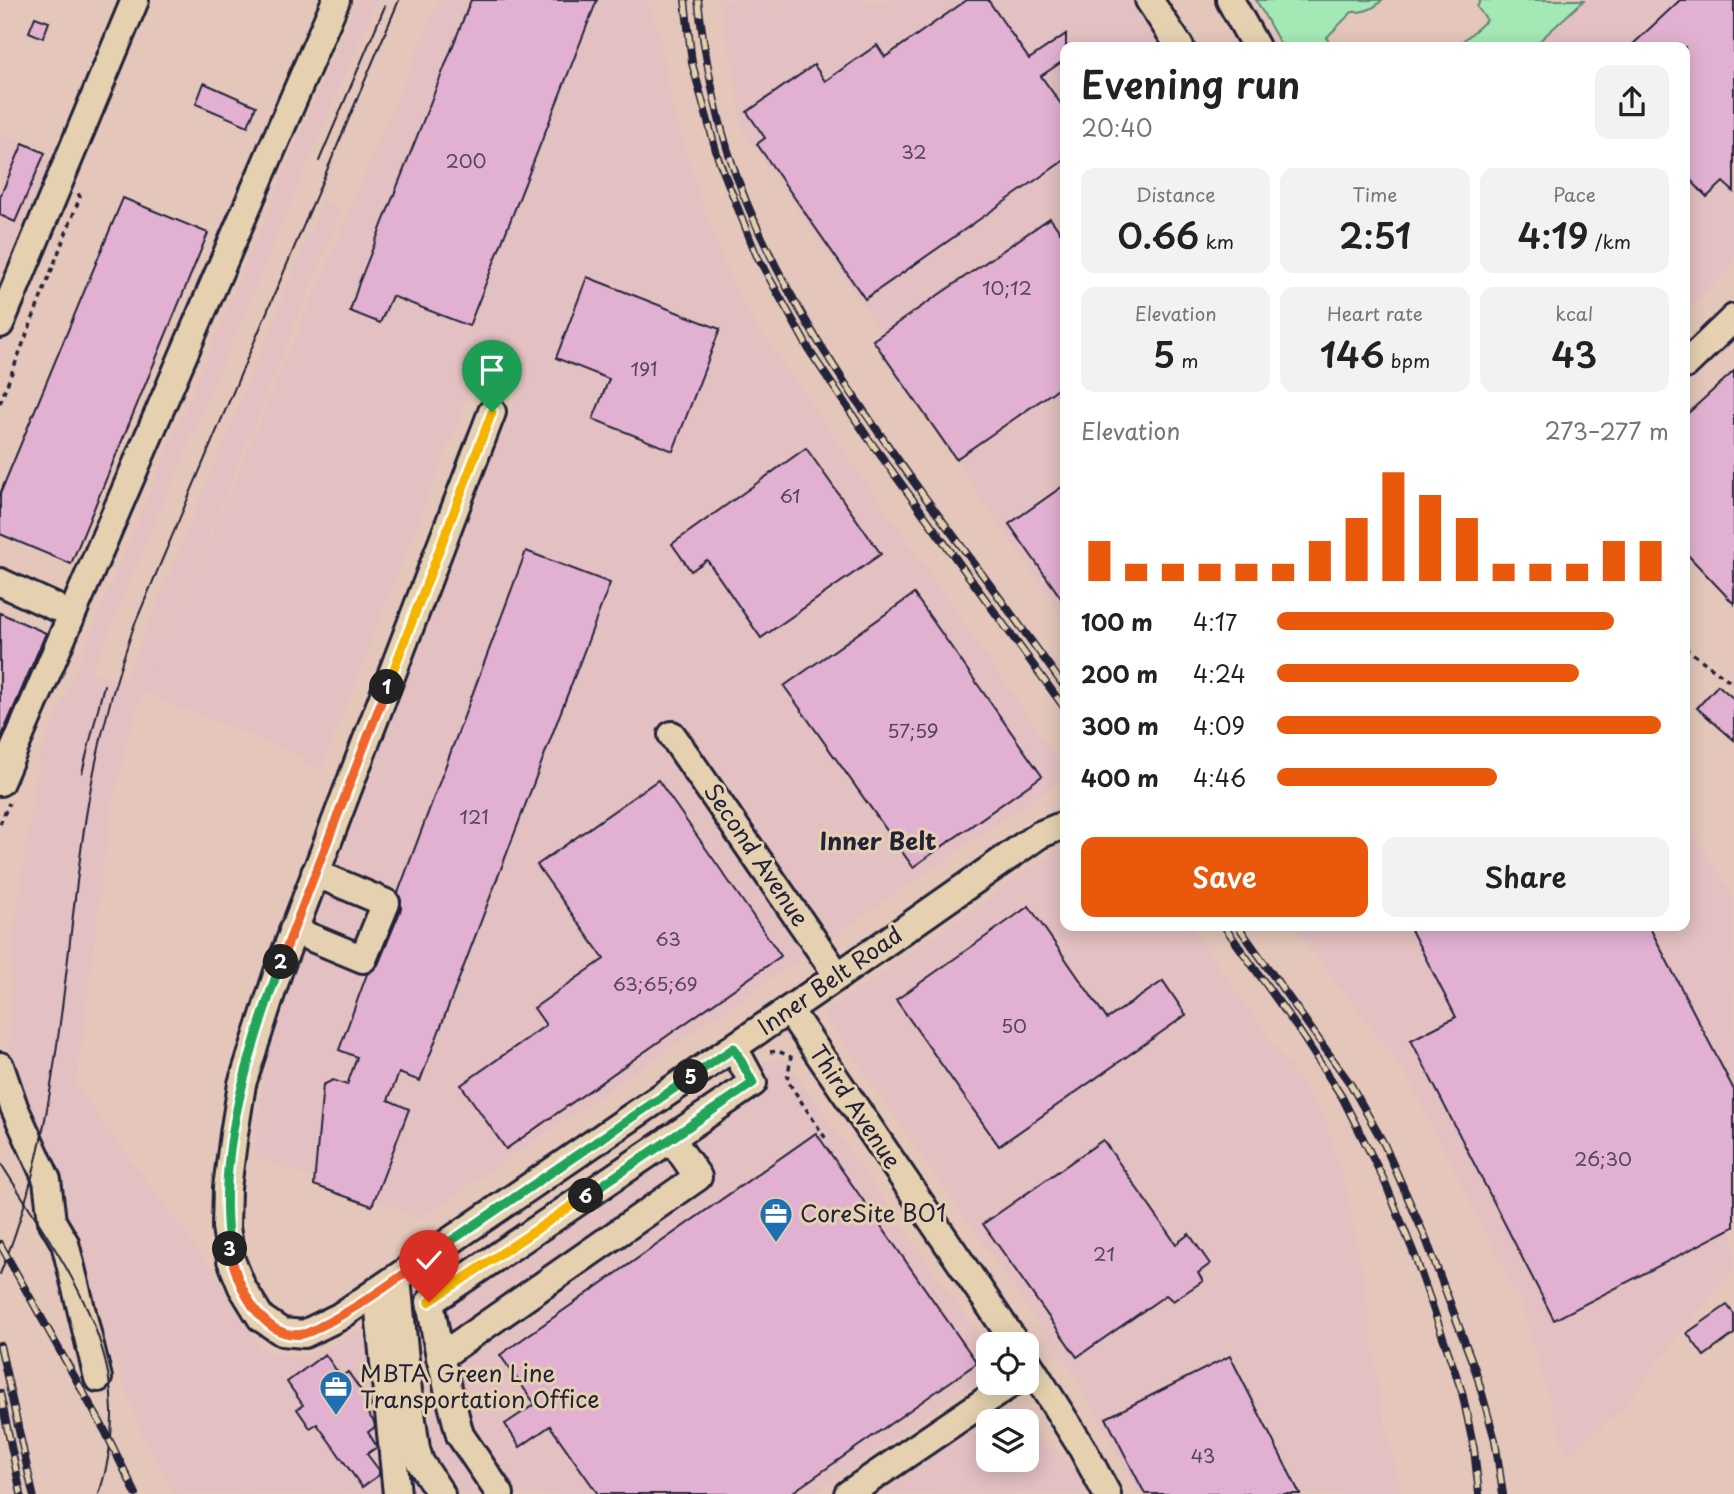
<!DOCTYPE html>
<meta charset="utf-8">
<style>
body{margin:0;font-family:"Playpen Sans",sans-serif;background:#f2f2f2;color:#222;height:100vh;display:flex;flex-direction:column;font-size:26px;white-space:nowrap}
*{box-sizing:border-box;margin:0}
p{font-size:23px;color:#767676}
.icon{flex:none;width:38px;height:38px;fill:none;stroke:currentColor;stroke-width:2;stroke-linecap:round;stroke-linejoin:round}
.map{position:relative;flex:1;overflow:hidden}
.panel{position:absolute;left:1060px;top:42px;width:630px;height:889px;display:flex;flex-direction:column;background:#fff;border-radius:14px;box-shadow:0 4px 18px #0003}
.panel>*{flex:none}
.buttons{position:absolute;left:976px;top:1332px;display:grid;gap:14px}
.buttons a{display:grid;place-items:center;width:63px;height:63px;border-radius:14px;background:#fff;box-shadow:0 4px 18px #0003;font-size:35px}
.pin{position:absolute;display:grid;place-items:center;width:60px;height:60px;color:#fff;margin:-72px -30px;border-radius:50% 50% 50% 0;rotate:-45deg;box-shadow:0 0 7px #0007}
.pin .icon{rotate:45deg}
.km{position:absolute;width:35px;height:35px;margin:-18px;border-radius:50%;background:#222;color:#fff;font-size:19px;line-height:35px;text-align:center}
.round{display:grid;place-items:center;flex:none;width:74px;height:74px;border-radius:14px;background:#f2f2f2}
.headline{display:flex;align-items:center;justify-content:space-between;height:119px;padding:0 21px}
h1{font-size:38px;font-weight:600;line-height:52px}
.stats{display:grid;grid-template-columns:repeat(3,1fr);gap:10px;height:119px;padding:7px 21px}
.stats div{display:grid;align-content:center;border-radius:14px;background:#f2f2f2;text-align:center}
.stats b{font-size:35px;font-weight:600}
.stats small{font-size:19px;font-weight:400}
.stats p{font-size:19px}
.chart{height:196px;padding:14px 21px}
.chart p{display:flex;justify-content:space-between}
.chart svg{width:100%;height:126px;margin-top:7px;stroke:#ea580c;stroke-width:6}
.cta{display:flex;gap:14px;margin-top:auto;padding:14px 21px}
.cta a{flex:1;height:80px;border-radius:14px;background:#ea580c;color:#fff;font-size:28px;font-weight:600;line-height:80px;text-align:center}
.cta a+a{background:#f2f2f2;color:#222}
ul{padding:0 21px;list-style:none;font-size:23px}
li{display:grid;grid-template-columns:112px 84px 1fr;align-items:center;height:52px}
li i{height:18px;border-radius:9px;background:#ea580c}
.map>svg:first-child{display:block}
.built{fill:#e3c0c1}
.green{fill:#a4e9b5;stroke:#638678;stroke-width:2}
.building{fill:#e2b1d1;stroke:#22223b;stroke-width:2}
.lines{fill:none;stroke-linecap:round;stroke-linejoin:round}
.minor-casing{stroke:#22223b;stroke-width:32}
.path{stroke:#22223b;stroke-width:3.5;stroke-dasharray:5 5;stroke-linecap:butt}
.minor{stroke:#e5d1b0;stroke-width:26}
.tram{stroke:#22223b;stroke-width:2}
.rail-casing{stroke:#22223b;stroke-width:8}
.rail{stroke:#e5d1b0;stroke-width:5;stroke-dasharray:16;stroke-linecap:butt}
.split-1-casing{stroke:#fff;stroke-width:14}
.split-2-casing{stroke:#fff;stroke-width:14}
.split-3-casing{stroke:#fff;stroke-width:14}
.split-4-casing{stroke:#fff;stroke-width:14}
.split-5-casing{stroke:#fff;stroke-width:14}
.split-6-casing{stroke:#fff;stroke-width:14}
.split-7-casing{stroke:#fff;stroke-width:14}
.split-1{stroke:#f5b400;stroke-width:9}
.split-2{stroke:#f0652b;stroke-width:9}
.split-3{stroke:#22a559;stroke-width:9}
.split-4{stroke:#f0652b;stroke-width:9}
.split-5{stroke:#22a559;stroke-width:9}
.split-6{stroke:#22a559;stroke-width:9}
.split-7{stroke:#f5b400;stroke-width:9}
.labels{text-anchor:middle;stroke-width:6;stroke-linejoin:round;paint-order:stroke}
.number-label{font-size:19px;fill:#524660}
.street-label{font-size:23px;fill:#22223b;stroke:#e5d1b0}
.poi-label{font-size:23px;fill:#22223b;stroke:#e5d1b0;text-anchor:start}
.neighbourhood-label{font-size:24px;font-weight:bold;fill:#22223b;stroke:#e5d1b0}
</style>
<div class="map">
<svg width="1734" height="1494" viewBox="0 0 1734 1494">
<rect width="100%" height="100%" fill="#e4c7ba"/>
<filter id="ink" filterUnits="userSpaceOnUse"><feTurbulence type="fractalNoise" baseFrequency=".0143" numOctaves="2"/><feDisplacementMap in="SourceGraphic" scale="14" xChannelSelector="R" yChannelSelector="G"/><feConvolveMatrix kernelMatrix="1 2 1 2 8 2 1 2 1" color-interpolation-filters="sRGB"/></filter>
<g filter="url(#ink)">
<g class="built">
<path d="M357,0H377L91,673L125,681L323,201L341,211L154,670L439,0H643L650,4L662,48L671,103L708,222L741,303L914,551L1066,772V777L420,1219L374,1199L254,1157L257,1124L268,1050L279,1004L519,388L472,367L469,393L321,769L304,763L303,756L144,693L131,724L110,813L76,1086L215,1274L262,1350L296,1358L320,1352L362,1330L391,1306L404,1494H175L144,1439L132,1408L66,1231L9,1054L13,938L38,759Z"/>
<path d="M718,0H1139L1170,47H1066V621L982,501L864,306L742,129L732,60Z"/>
<path d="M1584,0H1734V265L1685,311V47H1533Z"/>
<path d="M0,135L52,158L0,278Z"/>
<path d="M1685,820L1734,898V1269L1682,1330L1623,1408L1567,1458L1519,1299L1406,1074L1293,926H1685Z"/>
<path d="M1066,843V926H1190L1324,1116L1346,1188L1370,1316L1376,1378L1401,1494H1139L1076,1377L823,1014Z"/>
<path d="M785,1059L989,1350V1373L814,1494H408L402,1424L431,1422L422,1296L762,1062Z"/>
<path d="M965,1399L989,1435V1460H1027V1437L1037,1440L1056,1450L1080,1477L1087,1494H828Z"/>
</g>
<g class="green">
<path d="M1256,0H1382C1373,10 1364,12 1352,12L1326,38L1334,47H1282Z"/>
<path d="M1481,0H1584L1533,47H1456L1487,20L1477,7Z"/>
</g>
<g class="building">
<path d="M471,0H597L469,326L392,296L380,323L350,311L359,283Z"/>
<path d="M967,0H988L1029,59L1066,34V59L1041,76L1066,111V159L865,299L757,144L765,138L747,112L814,65L825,81L877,45L885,57Z"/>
<path d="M1680,0H1734V192L1723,182L1707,197L1685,174V47H1630Z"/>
<path d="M35,17L49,22L43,38L29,32Z"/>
<path d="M204,83L256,106L248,126L196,104Z"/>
<path d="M23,143L45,153L15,222L0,215V197Z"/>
<path d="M123,198L208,233L71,564L0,534V494Z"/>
<path d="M1050,218L1066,240V383L956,459L873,340Z"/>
<path d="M587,277L720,329L673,451L593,419L609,379L556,358Z"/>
<path d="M1734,371V604L1685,552V416Z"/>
<path d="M806,448L881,554L761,638L707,560L691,571L672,544Z"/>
<path d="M1066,484V605L1009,524Z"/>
<path d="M526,551L610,583L420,1081L399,1073L388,1100L409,1109L372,1206L314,1185L323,1085L333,1080L347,1085L357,1057L339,1050L367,974L378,965L401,909V900L398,893Z"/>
<path d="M914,594L1042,776L913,867L784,686Z"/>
<path d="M0,613L46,633L0,740Z"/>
<path d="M1718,685L1734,699V740L1697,708Z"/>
<path d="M658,780L781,956L506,1149L461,1085L546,1025L534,1008L604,959L537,865Z"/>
<path d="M1029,906L1107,1019L1163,981L1186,1015L999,1146L896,1000Z"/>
<path d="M1409,926H1649L1734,1090V1227L1554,1320L1411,1040L1456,1017Z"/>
<path d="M816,1133L977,1363L790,1494H598L550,1426L520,1447L505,1424L535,1404L500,1355Z"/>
<path d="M1103,1140L1176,1244L1189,1234L1210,1264L1198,1273L1203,1281L1173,1301L1166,1295L1077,1357L983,1224Z"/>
<path d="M1727,1305L1734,1314V1334L1704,1356L1687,1333Z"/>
<path d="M325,1354L341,1377L348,1372L372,1406L366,1411L374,1422L375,1427L368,1432L377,1447L367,1454L379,1470V1475L362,1487L317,1424L310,1428L297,1409L303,1405L287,1382Z"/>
<path d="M1230,1356L1300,1494H1145L1106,1418Z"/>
</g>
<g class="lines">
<defs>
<g id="minor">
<path d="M1149,0L1180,47"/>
<path d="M1230,0L1256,47"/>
<path d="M0,324L135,0"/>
<path d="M1685,365L1734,318"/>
<path d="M492,412L278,972L242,1084L234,1134L227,1188L226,1227L231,1260L242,1287L261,1318L282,1332L304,1334L339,1317L838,976L1039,835L1066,824"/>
<path d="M0,582L55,607"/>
<path d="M672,735L838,976"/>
<path d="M0,782L336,0"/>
<path d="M293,930L363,959L386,903L315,873"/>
<path d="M789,1010L1016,1344"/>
<path d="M0,1066L14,1107L47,1180L52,1221L65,1243L98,1378"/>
<path d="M397,1278L408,1391L416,1449L420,1462L441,1494"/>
<path d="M377,1291L397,1494"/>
<path d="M440,1357L698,1177L671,1138"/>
<path d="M1027,1361L1081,1446L1107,1494"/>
<path d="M500,1494L460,1435L440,1357L430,1302L753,1083L734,1048"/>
<path d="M848,1494L1013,1382"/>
</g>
</defs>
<use href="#minor" class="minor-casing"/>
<g class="path">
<path d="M0,403L80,197L78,193"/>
<path d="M1685,648L1734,684"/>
<path d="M0,824L9,803"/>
<path d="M770,1052L778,1051L791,1057L787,1080L826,1139"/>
</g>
<use href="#minor" class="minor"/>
<g class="tram">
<path d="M319,161L385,6"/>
<path d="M82,773L104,685"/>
<path d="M0,1162C67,1270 143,1359 99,1494"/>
<path d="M0,1274C61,1127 62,970 86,816C96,751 112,688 134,626L399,0"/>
</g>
<defs>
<g id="rail">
<path d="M685,0L692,63L718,158L756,254L811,353L868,438L1066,710"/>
<path d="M698,0C704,51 713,102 728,151C768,278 847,390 924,496C972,560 1019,624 1066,689"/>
<path d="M1224,926L1298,1029L1342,1097L1385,1182L1415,1256L1462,1392L1474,1449L1479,1494"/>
<path d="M1238,926L1351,1085L1384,1144L1426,1239L1476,1372L1495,1440L1503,1494"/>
<path d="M0,1244L105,1431L136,1494"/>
<path d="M0,1345L33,1494"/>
<path d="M0,1393L21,1494"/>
</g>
</defs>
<use href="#rail" class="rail-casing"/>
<use href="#rail" class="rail"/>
</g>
</g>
<g class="lines" filter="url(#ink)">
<defs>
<path id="split-1" d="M387,687L492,412"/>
<path id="split-2" d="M281,962L387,687"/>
<path id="split-3" d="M230,1249C215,1157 250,1048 281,962"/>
<path id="split-4" d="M230,1249C235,1282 262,1341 303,1334C310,1333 317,1328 323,1325C367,1303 407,1271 448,1243"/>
<path id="split-5" d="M448,1243L691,1077"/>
<path id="split-6" d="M586,1196L753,1083L734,1048L691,1077"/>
<path id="split-7" d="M429,1302L586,1196"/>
</defs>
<use href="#split-1" class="split-1-casing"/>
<use href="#split-2" class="split-2-casing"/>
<use href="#split-3" class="split-3-casing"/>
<use href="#split-4" class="split-4-casing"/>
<use href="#split-5" class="split-5-casing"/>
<use href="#split-6" class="split-6-casing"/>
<use href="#split-7" class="split-7-casing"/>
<use href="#split-1" class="split-1"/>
<use href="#split-2" class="split-2"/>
<use href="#split-3" class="split-3"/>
<use href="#split-4" class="split-4"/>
<use href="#split-5" class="split-5"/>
<use href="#split-6" class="split-6"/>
<use href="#split-7" class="split-7"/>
</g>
<defs>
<symbol id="office-pin" viewBox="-11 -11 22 30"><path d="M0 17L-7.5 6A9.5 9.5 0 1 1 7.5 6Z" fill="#1f6fb2" stroke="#e5d1b0"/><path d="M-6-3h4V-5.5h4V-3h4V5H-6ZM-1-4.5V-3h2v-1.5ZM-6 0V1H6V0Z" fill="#fff"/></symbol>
</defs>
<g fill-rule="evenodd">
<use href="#office-pin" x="757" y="1195" width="38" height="52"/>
<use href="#office-pin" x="317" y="1368" width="38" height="52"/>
</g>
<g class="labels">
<g class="number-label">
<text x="914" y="159">32</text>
<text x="466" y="168">200</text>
<text x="1007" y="295">10;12</text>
<text x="644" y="376">191</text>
<text x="790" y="503">61</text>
<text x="913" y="738">57;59</text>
<text x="474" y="824">121</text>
<text x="668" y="946">63</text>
<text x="655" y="991">63;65;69</text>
<text x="1014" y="1033">50</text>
<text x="1603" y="1166">26;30</text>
<text x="1104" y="1261">21</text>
<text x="1203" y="1463">43</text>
</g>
<g class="street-label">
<text transform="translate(756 855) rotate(56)" y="8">Second Avenue</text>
<text transform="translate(830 981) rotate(-35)" y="8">Inner Belt Road</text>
<text transform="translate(855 1107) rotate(56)" y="8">Third Avenue</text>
</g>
<g class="poi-label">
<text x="800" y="1222">CoreSite BO1</text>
<text x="360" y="1382">MBTA Green Line<tspan x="360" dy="26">Transportation Office</tspan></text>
</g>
<g class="neighbourhood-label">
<text x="878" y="850">Inner Belt</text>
</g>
</g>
</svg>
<div class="buttons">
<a><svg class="icon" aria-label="locate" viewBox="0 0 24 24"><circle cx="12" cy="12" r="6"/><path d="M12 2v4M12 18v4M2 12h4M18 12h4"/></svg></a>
<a><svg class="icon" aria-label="layers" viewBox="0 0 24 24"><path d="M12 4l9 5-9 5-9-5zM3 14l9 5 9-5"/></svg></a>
</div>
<div class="pin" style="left:492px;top:412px;background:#1e9e55"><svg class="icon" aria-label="arrive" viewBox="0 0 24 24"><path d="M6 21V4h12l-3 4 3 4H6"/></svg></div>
<div class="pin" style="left:429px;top:1302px;background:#d93025"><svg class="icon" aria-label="check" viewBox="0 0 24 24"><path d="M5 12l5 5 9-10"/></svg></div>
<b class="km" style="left:387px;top:687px">1</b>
<b class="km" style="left:281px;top:962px">2</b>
<b class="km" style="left:230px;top:1249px">3</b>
<b class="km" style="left:691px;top:1077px">5</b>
<b class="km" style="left:586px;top:1196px">6</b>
<section class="panel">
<div class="headline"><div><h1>Evening run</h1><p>20:40</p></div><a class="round"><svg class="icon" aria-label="share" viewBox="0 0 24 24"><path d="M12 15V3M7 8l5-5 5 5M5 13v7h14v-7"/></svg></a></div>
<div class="stats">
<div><p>Distance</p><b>0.66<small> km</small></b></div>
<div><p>Time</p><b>2:51</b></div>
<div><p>Pace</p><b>4:19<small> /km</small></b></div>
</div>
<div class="stats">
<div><p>Elevation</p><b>5<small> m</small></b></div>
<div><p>Heart rate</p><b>146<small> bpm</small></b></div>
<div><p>kcal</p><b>43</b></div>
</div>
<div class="chart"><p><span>Elevation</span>273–277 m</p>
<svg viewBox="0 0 160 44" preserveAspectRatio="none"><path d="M5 44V30M15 44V38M25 44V38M35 44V38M45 44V38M55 44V38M65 44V30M75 44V22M85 44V6M95 44V14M105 44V22M115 44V38M125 44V38M135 44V38M145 44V30M155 44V30"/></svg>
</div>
<ul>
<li><b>100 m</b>4:17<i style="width:86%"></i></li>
<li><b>200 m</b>4:24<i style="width:77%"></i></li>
<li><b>300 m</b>4:09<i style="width:98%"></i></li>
<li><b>400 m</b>4:46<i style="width:56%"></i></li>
</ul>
<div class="cta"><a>Save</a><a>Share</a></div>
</section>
</div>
